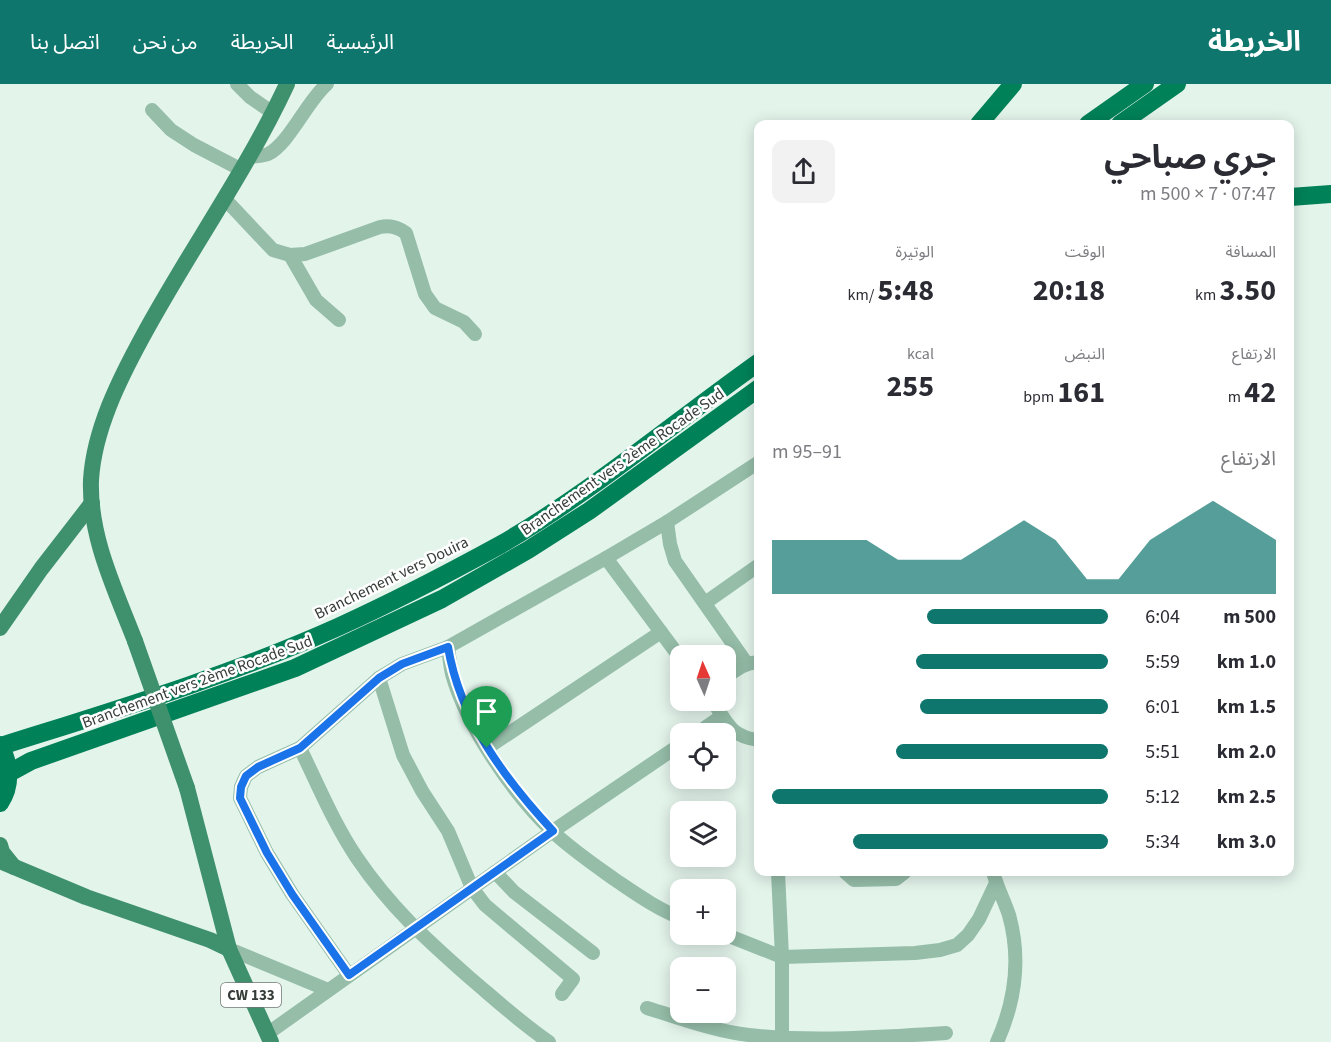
<!DOCTYPE html>
<html lang="ar">
<meta charset="utf-8">
<style>
body{margin:0;font-family:"Source Sans 3","Noto Sans Arabic",sans-serif;background:#f2f2f3;color:#2b2b33;direction:rtl;height:100vh;display:flex;flex-direction:column;font-size:22px;white-space:nowrap}
*{box-sizing:border-box;margin:0}
p{font-size:20px;color:#7c7c81}
.icon{flex:none;width:33px;height:33px;fill:none;stroke:currentColor;stroke-width:2;stroke-linecap:round;stroke-linejoin:round}
.map{position:relative;flex:1;overflow:hidden;direction:ltr}
.side{position:absolute;left:754px;top:36px;width:540px;height:756px;display:flex;flex-direction:column;background:#fff;border-radius:12px;box-shadow:0 3px 15px #0003;direction:rtl}
.side>*{flex:none}
.needle{width:39px;rotate:357deg}
.fabs{position:absolute;left:670px;top:561px;display:grid;gap:12px}
.fabs a{display:grid;place-items:center;width:66px;height:66px;border-radius:12px;background:#fff;box-shadow:0 3px 15px #0003;font-size:30px}
.pin{position:absolute;display:grid;place-items:center;width:51px;height:51px;color:#fff;margin:-62px -26px;border-radius:50% 50% 50% 0;rotate:-45deg;box-shadow:0 0 6px #0007}
.pin .icon{rotate:45deg}
.round{display:grid;place-items:center;flex:none;width:63px;height:63px;border-radius:12px;background:#f2f2f3}
.head{display:flex;align-items:center;justify-content:space-between;height:102px;padding:0 18px}
h1{font-size:33px;font-weight:700;line-height:45px}
.stats{display:grid;grid-template-columns:repeat(3,1fr);gap:9px;height:102px;padding:6px 18px}
.stats div{display:grid;align-content:center}
.stats b{font-size:30px;font-weight:700}
.stats small{font-size:16px;font-weight:400}
.stats p{font-size:16px}
.chart{height:168px;padding:12px 18px}
.chart p{display:flex;justify-content:space-between}
.chart svg{width:100%;height:108px;margin-top:6px;fill:#0f766e;opacity:.7}
ul{padding:0 18px;list-style:none;font-size:20px}
li{display:grid;grid-template-columns:96px 72px 1fr;align-items:center;height:45px}
li i{height:15px;border-radius:8px;background:#0f766e}
header{display:flex;align-items:center;gap:36px;box-sizing:border-box;height:84px;padding:0 30px;background:#0f766e;color:#fff}
header strong{font-size:28px}
nav{display:flex;gap:33px;margin-inline-start:auto;font-size:21px}
.map>svg:first-child{display:block}
.lines{fill:none;stroke-linecap:round;stroke-linejoin:round}
.minor{stroke:#95bda8;stroke-width:14}
.major{stroke:#3f916d;stroke-width:16}
.highway{stroke:#018158;stroke-width:18}
.major-bridge{stroke:#3f916d;stroke-width:16}
.route-casing{stroke:#fff;stroke-width:12}
.route{stroke:#1a73e8;stroke-width:8}
.labels{text-anchor:middle;stroke-width:5;stroke-linejoin:round;paint-order:stroke}
.shield{fill:#fff;stroke:#727774;stroke-width:1.5}
.shield-label{font-size:15px;font-weight:bold;fill:#363d39}
.street-label{font-size:16px;fill:#363d39;stroke:#fff}
</style>
<header>
<strong>الخريطة</strong>
<nav><a>الرئيسية</a><a>الخريطة</a><a>من نحن</a><a>اتصل بنا</a></nav>
</header>
<div class="map">
<svg width="1331" height="958" viewBox="0 0 1331 958">
<rect width="100%" height="100%" fill="#e3f4eb"/>
<g class="lines">
<g class="minor">
<path d="M237,0L250,13L273,29"/>
<path d="M152,26L171,46L194,61L242,86"/>
<path d="M249,73C255,72 263,72 268,70C289,60 307,17 327,0"/>
<path d="M224,114L273,166L290,171L305,170L380,143C390,141 397,143 406,149L425,210L435,224L464,238L475,250"/>
<path d="M290,171L316,216L339,236"/>
<path d="M667,438L670,460L675,477L747,580"/>
<path d="M606,474L681,575"/>
<path d="M705,519L759,481"/>
<path d="M448,563C449,571 450,581 452,590C467,643 513,710 552,747C571,765 593,780 614,795C635,809 657,825 681,834"/>
<path d="M379,594L403,671L422,707L448,747L472,804L485,821L573,895L562,910"/>
<path d="M726,595C735,584 745,579 759,578"/>
<path d="M712,616C727,638 730,653 759,656"/>
<path d="M696,650L722,632"/>
<path d="M300,664C318,701 334,740 357,774C391,824 426,855 470,894C496,916 521,939 549,958"/>
<path d="M487,664L661,548"/>
<path d="M495,788L514,808L593,869"/>
<path d="M778,788L782,873V958"/>
<path d="M845,788L854,796L896,795L905,788"/>
<path d="M993,788C997,803 1004,816 1009,831C1021,874 1015,918 997,958"/>
<path d="M724,850L782,873L915,869L940,866L957,861L968,851L979,835L996,799"/>
<path d="M229,865L328,906"/>
<path d="M349,891L292,810L267,769L240,714L241,703L246,692L258,683L300,664L379,594L402,580L448,563L606,474L667,438L759,378"/>
<path d="M647,924C680,934 714,947 749,951C810,958 884,953 946,949"/>
<path d="M267,950L553,747L681,660"/>
</g>
<g class="major">
<path d="M0,544L41,485L92,419"/>
<path d="M135,557C115,505 89,453 91,396C94,346 119,296 143,252C189,167 246,88 287,0"/>
<path d="M187,704L229,865L271,958"/>
<path d="M0,761L2,768L14,783"/>
<path d="M0,777L86,813L210,856L229,865"/>
</g>
<g class="highway">
<path d="M979,40L1013,0"/>
<path d="M1088,40L1145,0"/>
<path d="M1120,40L1177,0"/>
<path d="M1290,113L1331,110"/>
<path d="M0,661C10,680 12,701 0,719"/>
<path d="M1,662C115,626 229,592 338,543C393,518 447,490 500,461C592,408 673,339 759,278"/>
<path d="M9,689L31,677L295,584L442,515L528,466L589,427L759,304"/>
</g>
<path class="major-bridge" d="M135,557L187,704"/>
</g>
<g class="lines">
<defs>
<path id="route" d="M448,563C460,635 504,694 553,747L349,891L292,810L267,769L240,714L241,703L246,692L258,683L300,664L379,594L402,580Z"/>
</defs>
<use href="#route" class="route-casing"/>
<use href="#route" class="route"/>
</g>
<g class="labels">
<rect class="shield" x="221" y="899" width="60" height="24" rx="4.5"/>
<g class="shield-label">
<text x="251" y="916">CW 133</text>
</g>
<g class="street-label">
<text transform="translate(622 377) rotate(-35)" y="6">Branchement vers 2ème Rocade Sud</text>
<text transform="translate(391 493) rotate(-26)" y="6">Branchement vers Douira</text>
<text transform="translate(197 597) rotate(-20)" y="6">Branchement vers 2ème Rocade Sud</text>
</g>
</g>
</svg>
<div class="fabs">
<a><svg class="needle" viewBox="-14 -14 28 28"><path d="M0-13l5 13h-10z" fill="#e53935"/><path d="M0 13l5-13h-10z" fill="#7c7c81"/></svg></a>
<a><svg class="icon" aria-label="locate" viewBox="0 0 24 24"><circle cx="12" cy="12" r="6"/><path d="M12 2v4M12 18v4M2 12h4M18 12h4"/></svg></a>
<a><svg class="icon" aria-label="layers" viewBox="0 0 24 24"><path d="M12 4l9 5-9 5-9-5zM3 14l9 5 9-5"/></svg></a>
<a>+</a>
<a>−</a>
</div>
<div class="pin" style="left:487px;top:664px;background:#1e9e55"><svg class="icon" aria-label="arrive" viewBox="0 0 24 24"><path d="M6 21V4h12l-3 4 3 4H6"/></svg></div>
<section class="side">
<div class="head"><div><h1>جري صباحي</h1><p>07:47 · 7 × 500 m</p></div><a class="round"><svg class="icon" aria-label="share" viewBox="0 0 24 24"><path d="M12 15V3M7 8l5-5 5 5M5 13v7h14v-7"/></svg></a></div>
<div class="stats">
<div><p>المسافة</p><b>3.50<small> km</small></b></div>
<div><p>الوقت</p><b>20:18</b></div>
<div><p>الوتيرة</p><b>5:48<small> /km</small></b></div>
</div>
<div class="stats">
<div><p>الارتفاع</p><b>42<small> m</small></b></div>
<div><p>النبض</p><b>161<small> bpm</small></b></div>
<div><p>kcal</p><b>255</b></div>
</div>
<div class="chart"><p><span>الارتفاع</span>91–95 m</p>
<svg viewBox="0 0 160 44" preserveAspectRatio="none"><path d="M0 44V22L10 22L20 22L30 22L40 30L50 30L60 30L70 22L80 14L90 22L100 38L110 38L120 22L130 14L140 6L150 14L160 22V44z"/></svg>
</div>
<ul>
<li><b>500 m</b>6:04<i style="width:54%"></i></li>
<li><b>1.0 km</b>5:59<i style="width:57%"></i></li>
<li><b>1.5 km</b>6:01<i style="width:56%"></i></li>
<li><b>2.0 km</b>5:51<i style="width:63%"></i></li>
<li><b>2.5 km</b>5:12<i style="width:100%"></i></li>
<li><b>3.0 km</b>5:34<i style="width:76%"></i></li>
</ul>
</section>
</div>
